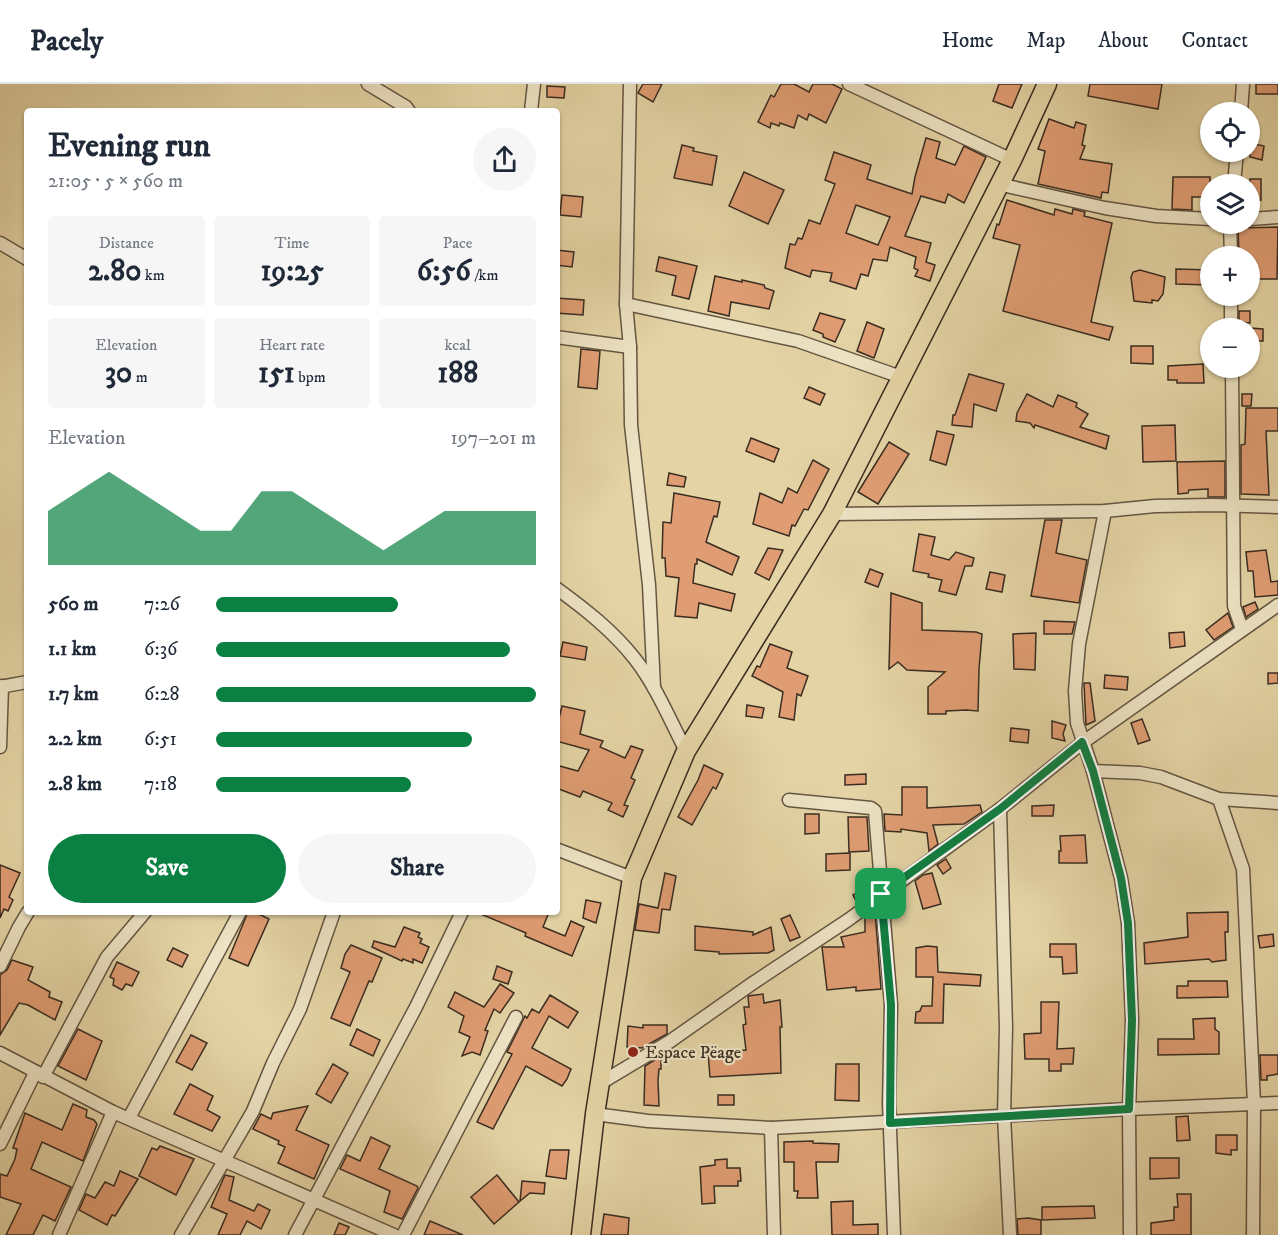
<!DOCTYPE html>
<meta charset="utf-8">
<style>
body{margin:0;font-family:"IM FELL DW Pica",serif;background:#f6f6f7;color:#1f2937;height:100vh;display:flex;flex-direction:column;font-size:22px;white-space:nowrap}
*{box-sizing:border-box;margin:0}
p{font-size:20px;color:#747a83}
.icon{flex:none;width:33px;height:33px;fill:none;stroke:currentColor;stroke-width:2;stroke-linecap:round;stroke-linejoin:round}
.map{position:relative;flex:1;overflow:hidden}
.side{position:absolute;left:24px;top:24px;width:536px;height:807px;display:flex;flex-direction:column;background:#fff;border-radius:6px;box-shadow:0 2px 4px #0004}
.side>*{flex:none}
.tools{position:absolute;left:1200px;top:18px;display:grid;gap:12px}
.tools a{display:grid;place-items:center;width:60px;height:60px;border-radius:50%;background:#fff;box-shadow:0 2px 4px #0004;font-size:30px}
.pin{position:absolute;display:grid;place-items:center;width:51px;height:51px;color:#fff;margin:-26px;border-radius:12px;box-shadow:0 3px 9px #0006}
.round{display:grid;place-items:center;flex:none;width:63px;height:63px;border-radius:32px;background:#f6f6f7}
.summary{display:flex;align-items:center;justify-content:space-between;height:102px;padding:0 24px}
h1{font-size:33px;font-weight:700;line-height:45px}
.metrics{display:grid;grid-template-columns:repeat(3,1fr);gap:9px;height:102px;padding:6px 24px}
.metrics div{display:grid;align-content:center;border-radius:6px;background:#f6f6f7;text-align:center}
.metrics b{font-size:30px;font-weight:700}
.metrics small{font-size:16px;font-weight:400}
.metrics p{font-size:16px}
.chart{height:168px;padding:12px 24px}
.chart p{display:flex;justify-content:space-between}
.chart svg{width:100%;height:108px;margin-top:6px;fill:#0b8043;opacity:.7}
.action{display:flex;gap:12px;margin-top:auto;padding:12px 24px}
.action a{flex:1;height:69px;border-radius:36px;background:#0b8043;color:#fff;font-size:24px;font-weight:700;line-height:69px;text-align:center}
.action a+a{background:#f6f6f7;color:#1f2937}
ul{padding:0 24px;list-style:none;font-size:20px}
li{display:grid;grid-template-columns:96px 72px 1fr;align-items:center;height:45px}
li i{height:15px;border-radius:8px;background:#0b8043}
header{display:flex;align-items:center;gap:36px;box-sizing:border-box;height:84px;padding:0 30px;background:#fff;border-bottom:2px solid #e0e1e3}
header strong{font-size:28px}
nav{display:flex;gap:33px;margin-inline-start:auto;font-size:21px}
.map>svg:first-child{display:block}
.building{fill:#e09d73;stroke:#392c21;stroke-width:1.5;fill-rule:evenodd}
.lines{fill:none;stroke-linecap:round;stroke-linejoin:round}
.minor-casing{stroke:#645642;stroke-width:15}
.highway-casing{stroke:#392c21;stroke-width:21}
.minor{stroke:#ede3c4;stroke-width:12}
.highway{stroke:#e4d4a5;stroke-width:18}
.route-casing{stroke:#fff;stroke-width:12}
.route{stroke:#0b8043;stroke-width:8}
.poi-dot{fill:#8f2418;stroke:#ede3c4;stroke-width:2}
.labels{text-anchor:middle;stroke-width:4.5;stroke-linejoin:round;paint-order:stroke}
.poi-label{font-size:18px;fill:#392c21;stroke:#ede3c4;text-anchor:start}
</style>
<header>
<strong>Pacely</strong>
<nav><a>Home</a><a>Map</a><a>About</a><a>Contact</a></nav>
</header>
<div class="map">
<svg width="1278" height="1151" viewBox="0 0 1278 1151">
<rect width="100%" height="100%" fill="#e4d4a5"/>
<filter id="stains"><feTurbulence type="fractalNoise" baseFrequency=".00333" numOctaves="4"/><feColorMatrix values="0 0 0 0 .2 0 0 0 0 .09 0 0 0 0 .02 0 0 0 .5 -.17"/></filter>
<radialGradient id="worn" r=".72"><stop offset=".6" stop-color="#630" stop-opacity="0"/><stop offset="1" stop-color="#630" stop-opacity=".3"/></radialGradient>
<g class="building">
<path d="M643,0H662L653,18L638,9Z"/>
<path d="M781,0H794L809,8L813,0H832L842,5L826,39L809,30L807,36L798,31L794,44L780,39L779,42L771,39L770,44L758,38L771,11L774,13Z"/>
<path d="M999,0H1022L1012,24L993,17Z"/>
<path d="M1090,0H1162L1158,25L1088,12Z"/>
<rect x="1256" y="0" width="22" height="10"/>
<path d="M547,2L565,3L564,14L547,13Z"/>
<path d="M1049,35L1074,44L1076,38L1086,41L1082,61L1085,62L1080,75L1112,80L1108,109L1102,108L1101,114L1038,100L1045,67L1038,65Z"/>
<path d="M926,54L940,58L936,74L955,81L964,62L986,73L964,119L948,110L945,119L921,112L905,152L931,159L926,178L935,181L930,197L915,192L918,186L914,184L916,173L890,163L887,177L873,175L868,192L861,190L856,205L830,197L832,189L812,186L810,193L785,184L790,160L795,161L798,154L802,155L809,136L820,140L835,100L825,96L834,68L871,81L867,95L912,110L915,93ZM856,121L890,133L878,161L846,149Z"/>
<path d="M1250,59L1264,62L1262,76L1250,73Z"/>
<path d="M682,61L694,64L693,67L717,72L712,101L674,94Z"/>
<path d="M744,88L784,106L768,140L729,122Z"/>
<path d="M1173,93H1210V113H1192V126L1172,125Z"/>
<path d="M1250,95H1261V116L1250,117Z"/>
<path d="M562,111L583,113L581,133L560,131Z"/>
<path d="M1007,116L1054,131L1055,125L1072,130L1073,125L1085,128L1084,132L1112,139L1091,238L1113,243L1109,256L1003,227L1020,161L993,154L997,140L999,141Z"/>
<path d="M1278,143L1277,195H1250V172H1239L1238,144Z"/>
<path d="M556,166L574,168L572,183L556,181Z"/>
<path d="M659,173L697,182L689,215L672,211L676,192L656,187Z"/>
<path d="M1176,185L1210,186V201L1176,200Z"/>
<path d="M1140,186L1165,193L1163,210L1158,217L1152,216V219L1134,217L1131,193L1133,188Z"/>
<path d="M715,192L742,198V196L764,201L765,204L774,207L769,225L731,218L729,232L708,227Z"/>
<path d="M556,214L584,216L583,231L556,229Z"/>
<path d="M1239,227H1250V239L1239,238Z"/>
<path d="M820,229L845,236L835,258L823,253V250L813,246Z"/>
<path d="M867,238L884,245L874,274L857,267Z"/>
<path d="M1250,244L1263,245V257H1250Z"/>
<path d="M1131,262H1153V280L1131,279Z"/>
<path d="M581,265L600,267L597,305L578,303Z"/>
<path d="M1203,280L1204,299H1177V296H1168V282Z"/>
<path d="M969,290L1004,300L996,327L974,320L972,343L952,341L953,331H955Z"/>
<path d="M809,303L825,310L820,321L804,314Z"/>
<path d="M1027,310L1053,323L1058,311L1077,319L1076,323L1088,330L1080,343L1109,352L1106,365L1035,341L1034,344L1030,339L1016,337L1017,329Z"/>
<path d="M1242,310H1252L1251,322H1242Z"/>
<path d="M1246,324H1278V347H1266L1269,411L1241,410V361L1245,360Z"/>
<path d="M1175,341L1176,377L1143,378L1142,342Z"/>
<path d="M937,347L954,351L946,381L930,376Z"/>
<path d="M751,354L779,365L774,378L746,367Z"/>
<path d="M889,358L909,370L878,420L858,408Z"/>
<path d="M813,376L829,385L808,426L804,425L795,442L792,441L789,452L753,440L760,409L782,419L788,404L797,409Z"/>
<path d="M1225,377V413H1208V405L1189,406L1188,409L1178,410L1177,378Z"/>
<path d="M669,389L686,393L684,403L667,401Z"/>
<path d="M674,409L720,418L717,433L714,432L706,458L739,473L732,491L697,475V480H695L693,499L735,510L731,527L699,519L697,534L675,532L679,494L666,492L665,474H662L663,438L671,439Z"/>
<path d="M1045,436H1062L1056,469L1087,476L1079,519L1031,512Z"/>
<path d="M919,450L935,453L931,471L949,476L956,468L974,474L972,482H965L956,511L939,507L942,496L928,493L929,490L913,487Z"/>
<path d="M768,464L783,466L769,496L755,489Z"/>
<path d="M1266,466L1271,498L1278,497V511L1255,513L1253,487H1248L1246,468Z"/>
<path d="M870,485L883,490L878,503L865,498Z"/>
<path d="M990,488L1005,491L1002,508L986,505Z"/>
<path d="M891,509L922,519V546L976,548L982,550L979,585L978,627L966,626L946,627V630H928V603L945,588L907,586L898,578L889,585Z"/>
<path d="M1255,518L1258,525L1246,533L1243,523Z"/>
<path d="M1228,529L1233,543L1214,556L1206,546Z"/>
<path d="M1044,537L1075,538L1072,550H1044Z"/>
<path d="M1184,548L1185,562L1170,564L1169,549Z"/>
<path d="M1036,549L1035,586L1014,585L1013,550Z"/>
<path d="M563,558L587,563L585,576L560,572Z"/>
<path d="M770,560L792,568L787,584L808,592L801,612L797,610L794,636L779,633L783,608L752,592L757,582L760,583Z"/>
<path d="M1268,589H1278V599L1268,600Z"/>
<path d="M1105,591L1128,593L1127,606L1104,604Z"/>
<path d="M1084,599H1090L1095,637L1086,641Z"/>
<path d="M747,621L764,624L762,634L746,632Z"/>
<path d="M562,622L585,627L580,650L603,657L600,663L625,674L631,662L643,666L631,694L635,696L624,721L628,722L623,733L608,726L612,719L583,707L580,713L556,704V681L578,687L589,666L556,657V647Z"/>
<path d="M1142,635L1150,656L1138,660L1131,639Z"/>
<path d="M1052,637L1066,641L1063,650L1065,657L1052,654Z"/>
<path d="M1011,644L1029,646L1028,659L1010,657Z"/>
<path d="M704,681L723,690L716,705L713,703L692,741L678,733L698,696Z"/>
<path d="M866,690V700L845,701V691Z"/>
<path d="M902,703H927V724L980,721L982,728L964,740L933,741L938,760L929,767L927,749L901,745V748L885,747L884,730L902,731Z"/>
<path d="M1054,721L1053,732H1032V722Z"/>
<path d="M805,730H819V749L805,750Z"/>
<path d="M848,733H867L869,767L849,768Z"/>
<path d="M1085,751L1087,779H1059V767H1061L1060,752Z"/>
<path d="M850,769V786L826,787V770Z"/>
<path d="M946,775L951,784L943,790L937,781Z"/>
<path d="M0,781L20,789L9,813L13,816L8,827L4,825L0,834Z"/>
<path d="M665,789L676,792L670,826L662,825L659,849L635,846L639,820L658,824Z"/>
<path d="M932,789L941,820L923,825L915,797L923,791Z"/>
<path d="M866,803L870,810L857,819L853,811Z"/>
<path d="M586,816L601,819L596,839L583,834Z"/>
<path d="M875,827L881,905L856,907V903L827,906L822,863H844L841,853L865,848V834Z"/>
<path d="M248,828H255L269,835L248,882L229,874Z"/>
<path d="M476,828H549L543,843L565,852L571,837L584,843L572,872L525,852L526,849Z"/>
<path d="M1228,828V848H1225L1226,876L1212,878L1209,875L1145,880L1144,859L1188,853L1187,829Z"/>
<path d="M790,831L800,853L790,857L781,835Z"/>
<path d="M695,842L753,848V851L771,843L774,866L768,869L719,870V868L695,866Z"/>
<path d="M404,843L420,849L418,853L422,855L420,859L429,863L422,879L413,875V879L403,875L402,877L372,863L374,857L395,863Z"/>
<path d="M1273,850L1274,862L1260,864L1258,852Z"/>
<path d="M1050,860H1076L1077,889L1063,890L1062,873H1050Z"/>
<path d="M351,861L382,874L372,898L369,897L350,942L331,934L350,888L341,884L345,870Z"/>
<path d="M927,862L937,863L938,888L981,891L980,902L944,900L943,939H915L916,928L920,927L922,922H932L933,893H916V864Z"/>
<path d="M173,864L188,871L182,883L167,876Z"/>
<path d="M12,876L33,883L28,896L50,908L49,913L62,918L55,936L28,921L19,919L0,951V891L7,886Z"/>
<path d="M117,878L139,888L132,902L126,900L122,906L113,901L114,895L110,893Z"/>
<path d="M497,882L512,888L508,900L493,895Z"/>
<path d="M1188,897H1227L1228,913L1177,914V902H1188Z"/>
<path d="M500,900L514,909L500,929L494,925L485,946L488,947L480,971L472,968L462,972L470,953L459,948L464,932L448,923L455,908L484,923Z"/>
<path d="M763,910L764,919L780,916L782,943H780L781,989L710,993L708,969L746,966L743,941L746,940L744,923H749L748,912Z"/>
<path d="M550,911L578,928L568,944L549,932L532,964L571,985L567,995L562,1002L526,982L493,1045L477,1038L512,970L507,968L525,932L527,934L532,925L539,929Z"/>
<path d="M1041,918H1059L1057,965L1074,964L1073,980H1061V987H1049V975H1025L1024,950L1041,949Z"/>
<path d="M1215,934V945L1219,948V970L1158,971V955H1194L1193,935Z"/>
<path d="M643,941H667V950L642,964L627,963L628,942L643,944Z"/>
<path d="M78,945L102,957L86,996L58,982Z"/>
<path d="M357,945L380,956L373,972L350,961Z"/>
<path d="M191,951L207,959L192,986L176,978Z"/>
<path d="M1260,971H1278V990L1267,992V996H1261Z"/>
<path d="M661,972V985H659L658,996L659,1022L644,1021L645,982Z"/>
<path d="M333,980L348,989L331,1019L316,1010Z"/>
<path d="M836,980H859V1017L835,1016Z"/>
<path d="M190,1000L213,1012L207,1026L220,1033L212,1047L174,1030Z"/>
<rect x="718" y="1011" width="16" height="10"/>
<path d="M73,1020L87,1026L86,1033L94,1036L97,1040L83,1077L42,1058L31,1085L71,1103L55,1137L43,1131L33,1151H6L21,1120L0,1113V1090L7,1092L15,1075L17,1065L13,1064L25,1029L62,1046Z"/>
<path d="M308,1022L296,1046L329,1061L314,1095L278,1079L285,1063L278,1060L279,1057L253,1045L261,1030L271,1035L273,1029Z"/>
<path d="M1188,1032L1190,1056L1177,1057L1176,1033Z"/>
<path d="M1216,1051H1237V1066H1231V1071L1216,1069Z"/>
<path d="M371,1053L390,1062L379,1085L417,1102L418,1104L402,1135L384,1128L390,1107L340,1085L347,1071L360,1077Z"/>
<path d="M813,1057V1059L839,1060L838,1078H816L818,1114H797L798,1107H794V1078H784V1058Z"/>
<path d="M160,1062L194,1075L176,1111L139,1092L152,1064L157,1066Z"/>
<path d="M550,1066H569L566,1095L546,1092Z"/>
<path d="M1150,1074H1179V1094L1150,1095Z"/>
<path d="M727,1075V1084H740L741,1097H738V1102H714L715,1119L702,1120L700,1083L715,1081V1076Z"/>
<path d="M120,1087L138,1095L115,1132L112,1131L107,1141L79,1126L86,1110L95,1114L105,1098L114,1102Z"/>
<path d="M225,1091L234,1093L229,1116L254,1127L258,1120L270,1126L261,1145L247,1137L240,1151H218L227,1130L211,1123Z"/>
<path d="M497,1091L519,1118L494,1140L471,1113Z"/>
<path d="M522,1097L545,1099L544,1110L530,1109L520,1117Z"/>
<path d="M1177,1110H1191V1151H1151V1139L1174,1136V1123H1178Z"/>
<path d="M853,1117V1141L878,1140V1151H832L831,1118Z"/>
<path d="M1094,1122L1095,1134L1042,1136V1123Z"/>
<path d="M604,1130L629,1134L628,1151H601Z"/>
<path d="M1028,1134L1041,1136V1151H1018L1017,1135Z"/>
<path d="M430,1137L463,1151H424Z"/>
<path d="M339,1139L349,1143L345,1151H334Z"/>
</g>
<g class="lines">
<defs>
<g id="minor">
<path d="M368,0L406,23L409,27"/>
<path d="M630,0L626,220L630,263L631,341L649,501L654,604"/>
<path d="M849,0L1012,76"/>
<path d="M531,27L534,0"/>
<path d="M1241,28L1243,0"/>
<path d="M998,100L1105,124L1156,132L1210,135"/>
<path d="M1234,100L1237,68"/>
<path d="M1250,135L1278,133"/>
<path d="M1230,140L1231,172"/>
<path d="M0,159L27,175"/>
<path d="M1231,212V244"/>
<path d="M626,220L798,257L901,293"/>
<path d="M556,253L630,263"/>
<path d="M1232,284L1234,522L1242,545"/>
<path d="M1105,427L1079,560L1075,607L1077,639L1093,687L1121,794L1128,839L1132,936L1129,1025L1130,1151"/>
<path d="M832,430L1105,427L1155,422L1213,421L1278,423"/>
<path d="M556,504C585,525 613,547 635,575C656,602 670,636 686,667"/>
<path d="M0,603L27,598"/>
<path d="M0,663L2,602"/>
<path d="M1093,687L1140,689L1161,693L1219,715L1278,719"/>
<path d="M1219,715L1243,785L1254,1020L1253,1151"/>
<path d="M789,716L871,724L875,727L891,921L889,1019L894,1151"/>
<path d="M1000,725L1006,944L1004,1032L1010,1151"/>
<path d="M556,765L632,794"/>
<path d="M0,882L19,843L28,828"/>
<path d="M0,969L113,1028L394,1151"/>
<path d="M43,993L107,873L145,828"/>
<path d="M599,1000L669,958L753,899L848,836L1000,725L1082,659L1278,521"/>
<path d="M595,1030L648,1037L771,1044L1129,1025L1278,1019"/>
<path d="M129,1034L240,828"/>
<path d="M771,1044L774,1151"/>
<path d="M0,1060L35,989"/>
<path d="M59,1151L113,1028"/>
<path d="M181,1151L253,1027L273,979L300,925L334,828"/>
<path d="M295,1151L416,923L462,828"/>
<path d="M403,1151L516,933"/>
</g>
<path id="highway" d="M581,1151L595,1030L632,794L686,667L832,430L1012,76L1047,0"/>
</defs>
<use href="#minor" class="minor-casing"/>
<use href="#highway" class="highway-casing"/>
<use href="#minor" class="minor"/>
<use href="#highway" class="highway"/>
</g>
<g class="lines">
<defs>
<path id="route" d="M1082,658L1093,687L1121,794L1128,839L1132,936L1129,1025L890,1039L891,921L881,810L1000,725Z"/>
</defs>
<use href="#route" class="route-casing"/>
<use href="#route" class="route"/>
</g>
<circle class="poi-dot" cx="633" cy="968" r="6"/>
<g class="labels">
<g class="poi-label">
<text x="645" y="974">Espace Pëage</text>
</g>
</g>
<rect width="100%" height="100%" filter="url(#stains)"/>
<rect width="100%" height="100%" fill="url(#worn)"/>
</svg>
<div class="tools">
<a><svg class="icon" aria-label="locate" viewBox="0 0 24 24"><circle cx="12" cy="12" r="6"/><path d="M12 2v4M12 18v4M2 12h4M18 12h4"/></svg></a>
<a><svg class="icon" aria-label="layers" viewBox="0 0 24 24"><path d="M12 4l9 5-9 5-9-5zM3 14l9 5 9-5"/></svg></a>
<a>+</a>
<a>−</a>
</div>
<div class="pin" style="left:881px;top:810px;background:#1e9e55"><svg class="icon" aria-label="arrive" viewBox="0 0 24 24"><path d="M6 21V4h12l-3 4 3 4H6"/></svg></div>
<section class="side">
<div class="summary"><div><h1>Evening run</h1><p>21:05 · 5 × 560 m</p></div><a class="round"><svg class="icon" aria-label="share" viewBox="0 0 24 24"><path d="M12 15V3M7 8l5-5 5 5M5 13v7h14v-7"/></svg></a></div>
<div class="metrics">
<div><p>Distance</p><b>2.80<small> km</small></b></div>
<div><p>Time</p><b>19:25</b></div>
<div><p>Pace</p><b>6:56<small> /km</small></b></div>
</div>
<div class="metrics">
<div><p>Elevation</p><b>30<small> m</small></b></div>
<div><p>Heart rate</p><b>151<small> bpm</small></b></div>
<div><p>kcal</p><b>188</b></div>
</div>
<div class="chart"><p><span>Elevation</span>197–201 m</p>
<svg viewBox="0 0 160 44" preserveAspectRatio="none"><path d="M0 44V22L10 14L20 6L30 14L40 22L50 30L60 30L70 14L80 14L90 22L100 30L110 38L120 30L130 22L140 22L150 22L160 22V44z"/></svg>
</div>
<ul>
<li><b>560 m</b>7:26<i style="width:57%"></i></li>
<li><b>1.1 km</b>6:36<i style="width:92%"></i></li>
<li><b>1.7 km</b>6:28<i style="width:100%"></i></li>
<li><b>2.2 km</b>6:51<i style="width:80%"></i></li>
<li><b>2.8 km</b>7:18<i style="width:61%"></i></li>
</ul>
<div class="action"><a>Save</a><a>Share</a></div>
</section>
</div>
